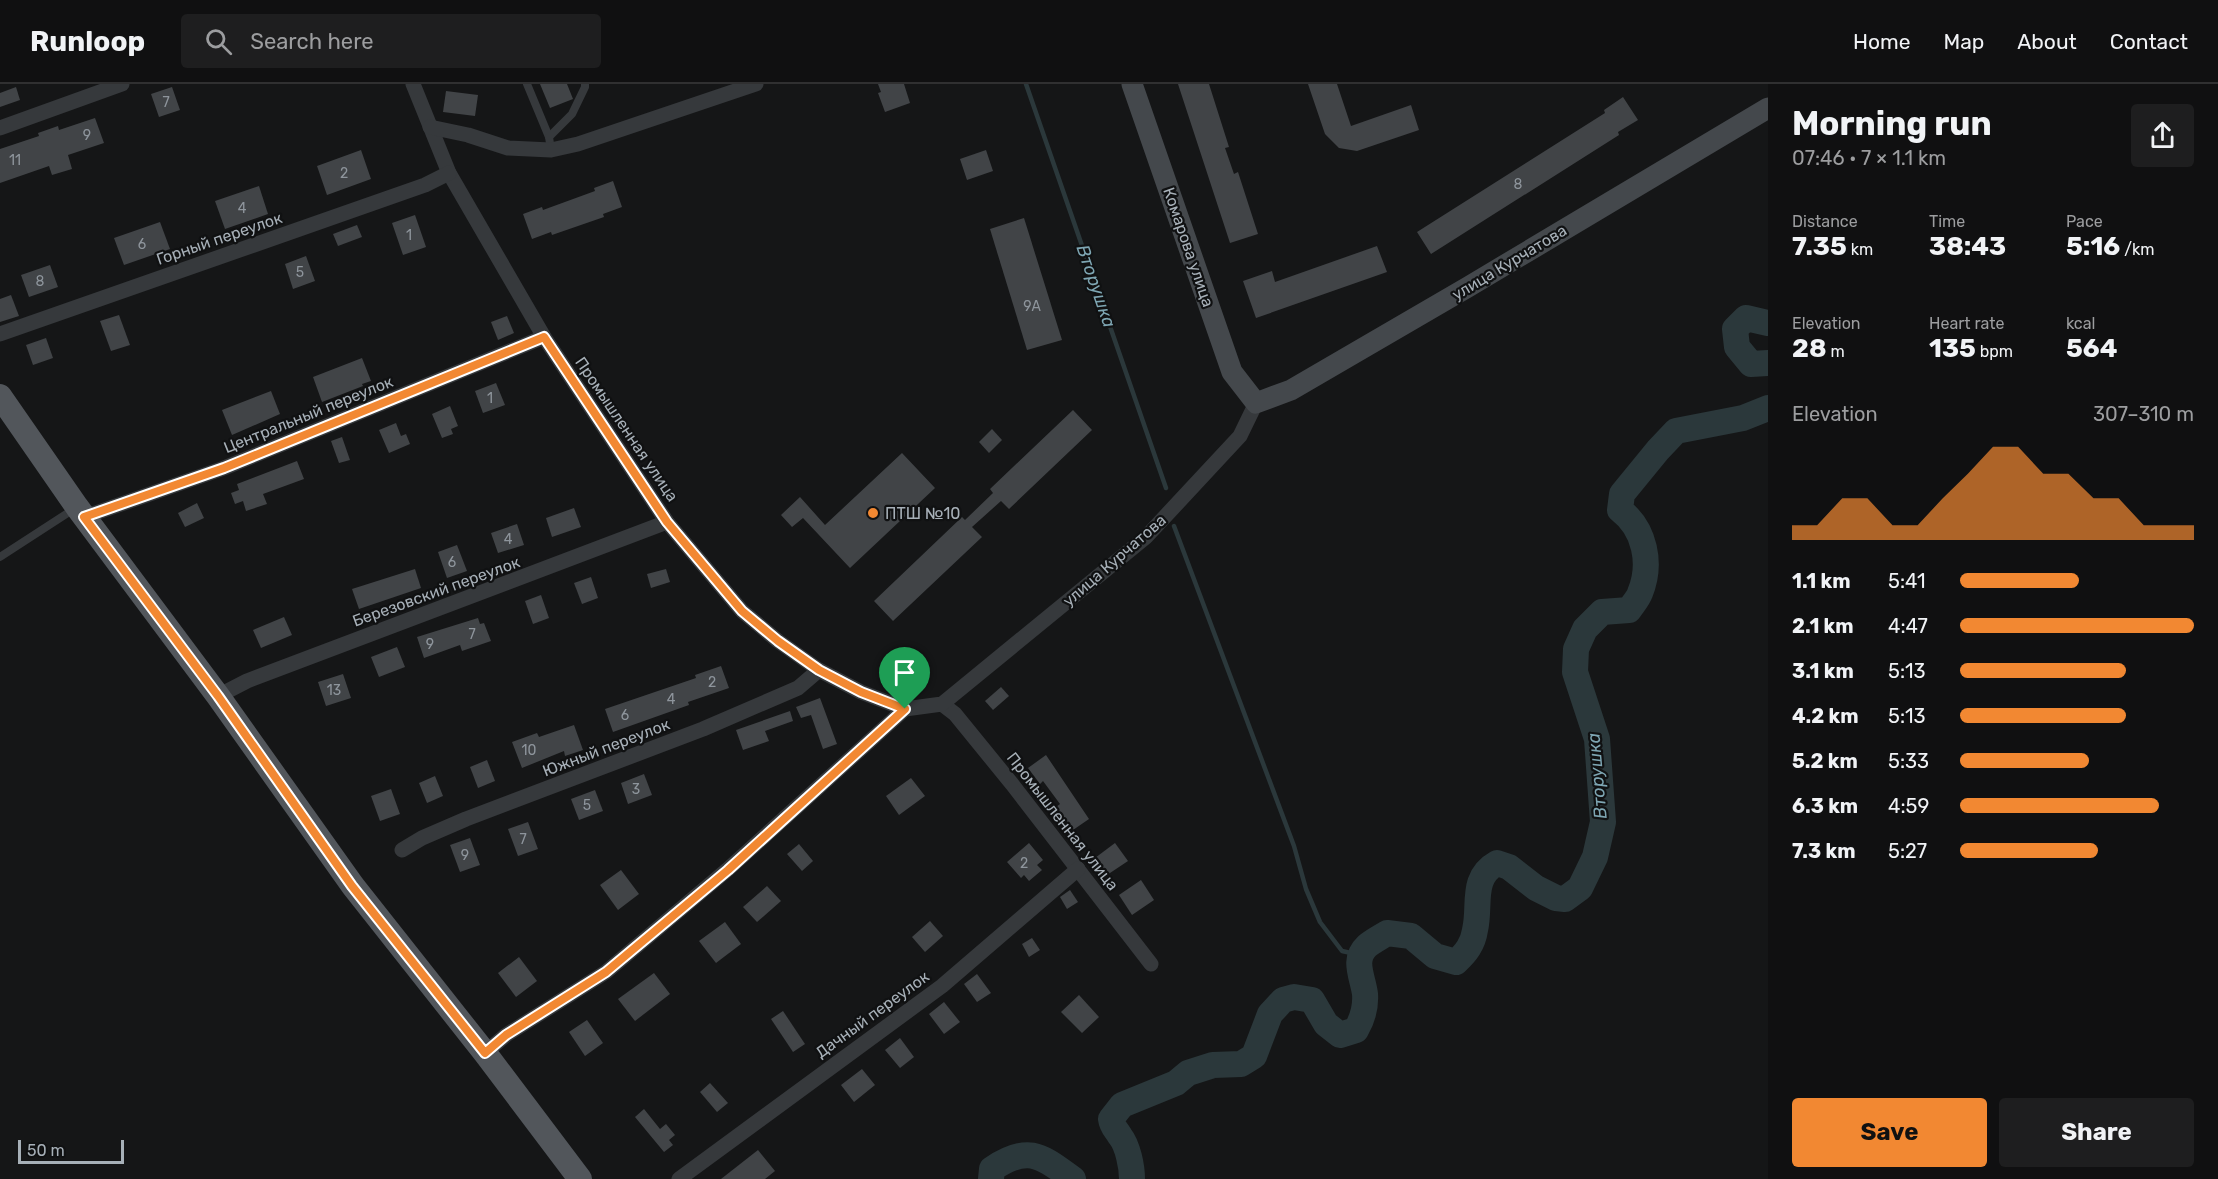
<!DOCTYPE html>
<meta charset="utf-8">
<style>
body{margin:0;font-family:Rubik,sans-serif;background:#1e1e1f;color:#f1f3f6;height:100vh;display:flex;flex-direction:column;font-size:22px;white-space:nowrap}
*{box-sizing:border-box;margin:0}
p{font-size:20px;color:#9c9d9f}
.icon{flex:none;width:33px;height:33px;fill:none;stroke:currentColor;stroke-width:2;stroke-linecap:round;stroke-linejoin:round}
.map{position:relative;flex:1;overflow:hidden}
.panel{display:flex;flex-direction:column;background:#101011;width:450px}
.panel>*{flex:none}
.scale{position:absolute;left:18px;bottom:15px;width:106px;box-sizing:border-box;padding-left:6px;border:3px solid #a7b0b8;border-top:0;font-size:16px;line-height:21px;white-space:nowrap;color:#a7b0b8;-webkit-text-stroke:4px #101112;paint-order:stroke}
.pin{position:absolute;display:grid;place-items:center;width:51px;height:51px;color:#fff;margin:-62px -26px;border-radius:50% 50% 50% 0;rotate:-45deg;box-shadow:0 0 6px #0007}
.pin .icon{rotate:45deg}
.round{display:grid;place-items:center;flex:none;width:63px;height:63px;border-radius:6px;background:#1e1e1f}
.headline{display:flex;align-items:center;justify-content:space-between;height:102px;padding:0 24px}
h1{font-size:33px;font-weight:700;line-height:45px}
.stats{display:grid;grid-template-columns:repeat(3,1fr);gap:9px;height:102px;padding:6px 24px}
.stats div{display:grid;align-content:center}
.stats b{font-size:26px;font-weight:700}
.stats small{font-size:16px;font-weight:400}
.stats p{font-size:16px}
.chart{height:168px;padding:12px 24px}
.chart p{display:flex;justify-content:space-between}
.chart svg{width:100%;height:108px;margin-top:6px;fill:#f28832;opacity:.7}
.button{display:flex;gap:12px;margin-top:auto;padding:12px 24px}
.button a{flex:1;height:69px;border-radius:6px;background:#f28832;color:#111;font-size:24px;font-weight:700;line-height:69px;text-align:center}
.button a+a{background:#1e1e1f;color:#f1f3f6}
ul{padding:0 24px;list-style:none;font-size:20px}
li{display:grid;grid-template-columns:96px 72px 1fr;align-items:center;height:45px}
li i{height:15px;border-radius:8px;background:#f28832}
header{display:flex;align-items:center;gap:36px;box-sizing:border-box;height:84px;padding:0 30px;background:#101011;border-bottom:2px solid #303031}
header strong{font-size:28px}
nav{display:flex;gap:33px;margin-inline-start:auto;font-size:21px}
.search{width:420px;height:54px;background:#1e1e1f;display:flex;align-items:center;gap:15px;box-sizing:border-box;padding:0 21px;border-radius:6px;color:#9c9d9f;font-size:22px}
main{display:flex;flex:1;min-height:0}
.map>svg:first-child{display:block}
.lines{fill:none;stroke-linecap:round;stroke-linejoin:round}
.stream{stroke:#2b383b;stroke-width:4.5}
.river{stroke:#2b383b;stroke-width:26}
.building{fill:#414447}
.lane{stroke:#36393c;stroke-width:8}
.street{stroke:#36393c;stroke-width:15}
.secondary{stroke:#44484c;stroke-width:21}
.primary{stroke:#52565b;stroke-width:24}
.route-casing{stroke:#fff;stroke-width:12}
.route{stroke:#f28832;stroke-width:8}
.poi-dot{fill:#f28832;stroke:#101112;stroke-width:2}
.labels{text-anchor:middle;stroke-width:4.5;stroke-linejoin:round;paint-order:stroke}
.number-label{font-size:14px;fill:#8e959c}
.street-label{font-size:16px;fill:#a7b0b8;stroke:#101112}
.poi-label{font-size:16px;fill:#a7b0b8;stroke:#101112;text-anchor:start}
.water-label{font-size:18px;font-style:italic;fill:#7ea6b3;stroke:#101112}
</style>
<header>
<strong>Runloop</strong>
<div class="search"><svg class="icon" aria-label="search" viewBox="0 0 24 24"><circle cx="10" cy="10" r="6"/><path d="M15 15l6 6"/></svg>Search here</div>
<nav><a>Home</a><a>Map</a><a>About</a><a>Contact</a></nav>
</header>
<main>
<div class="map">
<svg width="1768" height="1095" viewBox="0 0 1768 1095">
<rect width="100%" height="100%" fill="#151617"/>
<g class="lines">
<g class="stream">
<path d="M1026,0L1166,404"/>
<path d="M1174,442L1294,762L1306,805L1320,838L1342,867L1360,871"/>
</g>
<g class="river">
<path d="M1768,239L1746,234L1735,245L1737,263L1751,280L1768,279"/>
<path d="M991,1095L992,1085C1029,1060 1041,1072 1073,1095"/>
<path d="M1132,1095C1132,1083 1128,1062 1120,1052C1116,1045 1112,1043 1111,1035L1122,1021L1176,999L1188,989L1213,981L1241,980L1254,972L1270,930L1283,916L1294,913L1312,916L1326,940L1340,951L1356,946C1363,934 1366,923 1365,910C1363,893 1352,876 1367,862C1373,857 1381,853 1387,849L1411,852L1435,872L1456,878C1466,869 1473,860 1475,846C1481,821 1470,794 1497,779L1509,783L1536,804L1556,814L1565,815L1580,804L1595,773L1603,738L1597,655L1575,588L1576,565L1585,545L1602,528L1629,526C1632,521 1638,515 1640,509C1652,480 1645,445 1620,426L1622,410L1658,366L1676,347L1743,334L1768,324"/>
</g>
</g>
<g class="building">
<path d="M540,0H567L573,15L550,24Z"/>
<path d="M878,0H904L910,19L885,28L878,9L881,8Z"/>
<path d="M1178,0H1209L1229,63L1225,64L1234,90L1238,88L1258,150L1230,159Z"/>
<path d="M1308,0H1337L1351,42L1411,21L1419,46L1357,67L1339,64L1325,50Z"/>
<path d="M16,3L20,16L0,23V9Z"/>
<path d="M172,3L180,26L159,33L151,10Z"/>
<path d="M446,7L478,11L475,32L443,28Z"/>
<path d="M1623,13L1638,36L1618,48L1619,51L1431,170L1417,148L1605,29L1604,26Z"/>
<path d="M95,34L104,59L68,71L72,85L52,91L49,82L0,99V65L39,52L38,49L58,42L59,46Z"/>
<path d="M361,66L371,95L327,111L317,82Z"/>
<path d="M986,66L993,87L967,96L960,75Z"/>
<path d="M613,97L622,123L603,130L604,133L552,151L551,148L532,155L523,130L542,123L543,126L595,107L594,104Z"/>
<path d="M259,102L268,130L225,145L215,117Z"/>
<path d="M415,131L426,163L403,171L392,139Z"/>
<path d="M1024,134L1062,256L1027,266L990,145Z"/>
<path d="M160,138L170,165L124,181L114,154Z"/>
<path d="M357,141L362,153L338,162L333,150Z"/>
<path d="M1377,162L1387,188L1256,234L1243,197L1272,187L1275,198Z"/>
<path d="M306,172L315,197L293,205L285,180Z"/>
<path d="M50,181L58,203L29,213L21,191Z"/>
<path d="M11,211L19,232L0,238V215Z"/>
<path d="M119,231L130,261L111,267L100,237Z"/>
<path d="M507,232L514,249L498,256L491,238Z"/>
<path d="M46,254L53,274L33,281L26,261Z"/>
<path d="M362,274L371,297L362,300L363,302L322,318L313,293Z"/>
<path d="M496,299L505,321L483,329L475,307Z"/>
<path d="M271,307L280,330L232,351L222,326Z"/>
<path d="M450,322L458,342L451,345L453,350L442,354L432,330Z"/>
<path d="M1073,326L1092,346L1009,425L1001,417L972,443L982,453L893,537L874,517L962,433L965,436L993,409L990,405Z"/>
<path d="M396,339L401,352L406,350L410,360L389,369L379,346Z"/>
<path d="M992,345L1002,356L989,369L979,358Z"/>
<path d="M342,353L350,376L339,379L331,357Z"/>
<path d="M902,369L935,404L850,484L803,434L792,443L781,431L800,413L825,441Z"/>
<path d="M297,377L304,395L263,410L267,420L246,427L243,417L235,420L231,409L239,406L237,400Z"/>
<path d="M197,419L204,434L185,443L178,429Z"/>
<path d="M574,424L581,443L552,453L546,434Z"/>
<path d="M517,440L524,461L498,469L491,449Z"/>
<path d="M457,461L467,487L447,494L438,468Z"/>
<path d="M415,485L421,504L359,525L352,505Z"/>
<path d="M666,485L670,498L651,504L647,490Z"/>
<path d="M591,493L598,514L582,520L574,499Z"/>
<path d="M541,511L549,534L533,540L525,517Z"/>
<path d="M284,533L292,551L261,564L253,546Z"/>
<path d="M478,534L480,540L484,539L491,557L462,567L460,561L424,574L417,553Z"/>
<path d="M397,563L405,583L379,593L371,573Z"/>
<path d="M721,582L729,604L688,618L689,621L613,648L605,625L696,594L695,591Z"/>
<path d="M343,590L351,614L326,622L318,598Z"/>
<path d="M1001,603L1009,612L993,626L985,617Z"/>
<path d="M820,614L837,660L823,665L811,631L801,634L796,623Z"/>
<path d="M790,627L793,637L765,647L769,657L743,666L736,646Z"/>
<path d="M574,641L583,666L565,672L564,667L522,684L512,658L537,649L539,653Z"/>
<path d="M1046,671L1089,735L1073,746L1056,723L1060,720L1043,697L1040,700L1028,684Z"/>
<path d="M487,676L495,697L478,704L470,683Z"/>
<path d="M644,690L652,711L628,720L621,699Z"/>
<path d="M435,692L443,712L427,719L419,699Z"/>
<path d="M911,694L925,712L899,731L886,712Z"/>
<path d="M391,705L400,730L380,737L371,712Z"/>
<path d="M595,706L603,727L579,736L571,715Z"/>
<path d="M528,738L538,765L518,772L508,745Z"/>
<path d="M470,754L480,781L460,788L450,761Z"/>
<path d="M1029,759L1043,776L1037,781L1042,786L1029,797L1024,791L1021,794L1007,778Z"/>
<path d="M1115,759L1128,777L1107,791L1095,774Z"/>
<path d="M799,760L813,777L802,787L787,770Z"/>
<path d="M621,786L639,810L618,826L600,801Z"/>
<path d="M1141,796L1154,816L1132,831L1119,811Z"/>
<path d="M767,802L781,817L757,838L743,823Z"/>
<path d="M1070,806L1078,818L1067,825L1060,813Z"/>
<path d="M930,837L943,852L925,868L912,853Z"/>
<path d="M725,838L741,860L716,879L699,857Z"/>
<path d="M1032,854L1040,866L1029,873L1022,860Z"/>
<path d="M519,873L537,897L516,913L498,889Z"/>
<path d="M654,889L670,910L635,937L618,915Z"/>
<path d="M977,890L991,909L977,918L964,900Z"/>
<path d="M1079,911L1099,933L1082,949L1061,928Z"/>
<path d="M944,918L960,938L944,950L929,930Z"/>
<path d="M783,927L805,960L793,968L771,935Z"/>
<path d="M587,936L603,959L585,972L569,948Z"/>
<path d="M900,954L914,973L900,984L885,966Z"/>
<path d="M862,985L875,1001L854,1018L841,1001Z"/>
<path d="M710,999L728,1019L717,1028L700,1008Z"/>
<path d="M644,1025L660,1045L666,1040L675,1051L669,1056L673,1061L664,1068L635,1033Z"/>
<path d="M758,1066L775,1087L765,1095H721Z"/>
</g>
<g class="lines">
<g class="lane">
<path d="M527,0L549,53"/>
<path d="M551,66L549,53L572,30L585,3V0"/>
<path d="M0,473L74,425"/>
</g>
<g class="street">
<path d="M413,0L449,89L544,253L667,438L742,527L778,557L819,586L861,608L905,625"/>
<path d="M430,43L468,51L508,64L551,66L578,60L756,0"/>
<path d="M0,44L122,0"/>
<path d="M0,250L425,101L449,89"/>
<path d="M84,433L224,384L544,253"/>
<path d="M218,612L247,597L667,438"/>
<path d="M942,620L955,630L1012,700L1151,880"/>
<path d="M402,766L422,754L466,735L703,645L798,604L819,586"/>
<path d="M485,969L506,951L606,888L727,786L905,625L942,620L1146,453L1240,352L1256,319"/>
<path d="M679,1095L942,902L1078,785"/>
</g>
<path class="secondary" d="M1132,0L1232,288L1256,319L1291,306L1468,203L1768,24"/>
<path class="primary" d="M0,312L77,423L218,612L353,802L485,969L580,1095"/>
</g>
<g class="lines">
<defs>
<path id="route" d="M544,253L667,438L742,527L778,557L819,586L861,608L905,625L728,786L606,888L506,951L485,969L352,802L218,612L84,433L224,384Z"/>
</defs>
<use href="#route" class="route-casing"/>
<use href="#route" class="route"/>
</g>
<circle class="poi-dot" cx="873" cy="429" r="6"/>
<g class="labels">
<g class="number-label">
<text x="166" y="23">7</text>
<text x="87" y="56">9</text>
<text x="15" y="81">11</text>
<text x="344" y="94">2</text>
<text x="1518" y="105">8</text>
<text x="242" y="129">4</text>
<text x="409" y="156">1</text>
<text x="142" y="165">6</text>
<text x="300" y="193">5</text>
<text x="40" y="202">8</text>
<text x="1032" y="227">9А</text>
<text x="490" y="319">1</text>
<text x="508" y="460">4</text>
<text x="452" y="483">6</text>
<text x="472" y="555">7</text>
<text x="430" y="565">9</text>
<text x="712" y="603">2</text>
<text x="334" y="611">13</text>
<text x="671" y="620">4</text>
<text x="625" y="636">6</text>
<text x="529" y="671">10</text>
<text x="636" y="710">3</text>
<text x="587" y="726">5</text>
<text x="523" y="760">7</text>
<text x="465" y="776">9</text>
<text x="1024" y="784">2</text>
</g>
<g class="street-label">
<text transform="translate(219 154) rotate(-19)" y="6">Горный переулок</text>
<text transform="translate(1189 163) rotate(71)" y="6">Комарова улица</text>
<text transform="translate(1509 178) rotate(-31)" y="6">улица Курчатова</text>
<text transform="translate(308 330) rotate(-22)" y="6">Центральный переулок</text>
<text transform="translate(627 345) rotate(56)" y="6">Промышленная улица</text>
<text transform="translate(1114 476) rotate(-41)" y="6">улица Курчатова</text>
<text transform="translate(436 507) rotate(-20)" y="6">Березовский переулок</text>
<text transform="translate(606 663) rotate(-21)" y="6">Южный переулок</text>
<text transform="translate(1063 737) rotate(52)" y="6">Промышленная улица</text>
<text transform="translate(872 930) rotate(-36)" y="6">Дачный переулок</text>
</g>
<g class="poi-label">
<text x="885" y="435">ПТШ №10</text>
</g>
<g class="water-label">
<text transform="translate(1096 202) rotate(71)" y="6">Вторушка</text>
<text transform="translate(1597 692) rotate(-95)" y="6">Вторушка</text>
</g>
</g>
</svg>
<div class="scale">50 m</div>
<div class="pin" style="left:905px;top:625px;background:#1e9e55"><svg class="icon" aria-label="arrive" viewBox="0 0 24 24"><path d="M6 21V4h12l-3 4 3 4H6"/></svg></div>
</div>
<section class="panel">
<div class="headline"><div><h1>Morning run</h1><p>07:46 · 7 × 1.1 km</p></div><a class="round"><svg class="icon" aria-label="share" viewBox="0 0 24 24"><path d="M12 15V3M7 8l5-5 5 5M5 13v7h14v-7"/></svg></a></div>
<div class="stats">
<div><p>Distance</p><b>7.35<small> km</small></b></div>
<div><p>Time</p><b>38:43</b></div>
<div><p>Pace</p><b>5:16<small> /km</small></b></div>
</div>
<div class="stats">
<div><p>Elevation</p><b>28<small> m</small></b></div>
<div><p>Heart rate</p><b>135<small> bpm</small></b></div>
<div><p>kcal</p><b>564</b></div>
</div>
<div class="chart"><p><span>Elevation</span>307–310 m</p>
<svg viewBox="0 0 160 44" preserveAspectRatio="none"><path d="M0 44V38L10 38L20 27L30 27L40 38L50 38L60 27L70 17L80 6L90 6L100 17L110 17L120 27L130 27L140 38L150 38L160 38V44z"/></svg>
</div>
<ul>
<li><b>1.1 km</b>5:41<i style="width:51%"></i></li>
<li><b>2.1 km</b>4:47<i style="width:100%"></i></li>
<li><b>3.1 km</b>5:13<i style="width:71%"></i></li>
<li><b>4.2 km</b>5:13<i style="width:71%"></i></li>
<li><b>5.2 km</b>5:33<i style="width:55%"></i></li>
<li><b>6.3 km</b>4:59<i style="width:85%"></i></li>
<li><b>7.3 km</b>5:27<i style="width:59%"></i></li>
</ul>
<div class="button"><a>Save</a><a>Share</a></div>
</section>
</main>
